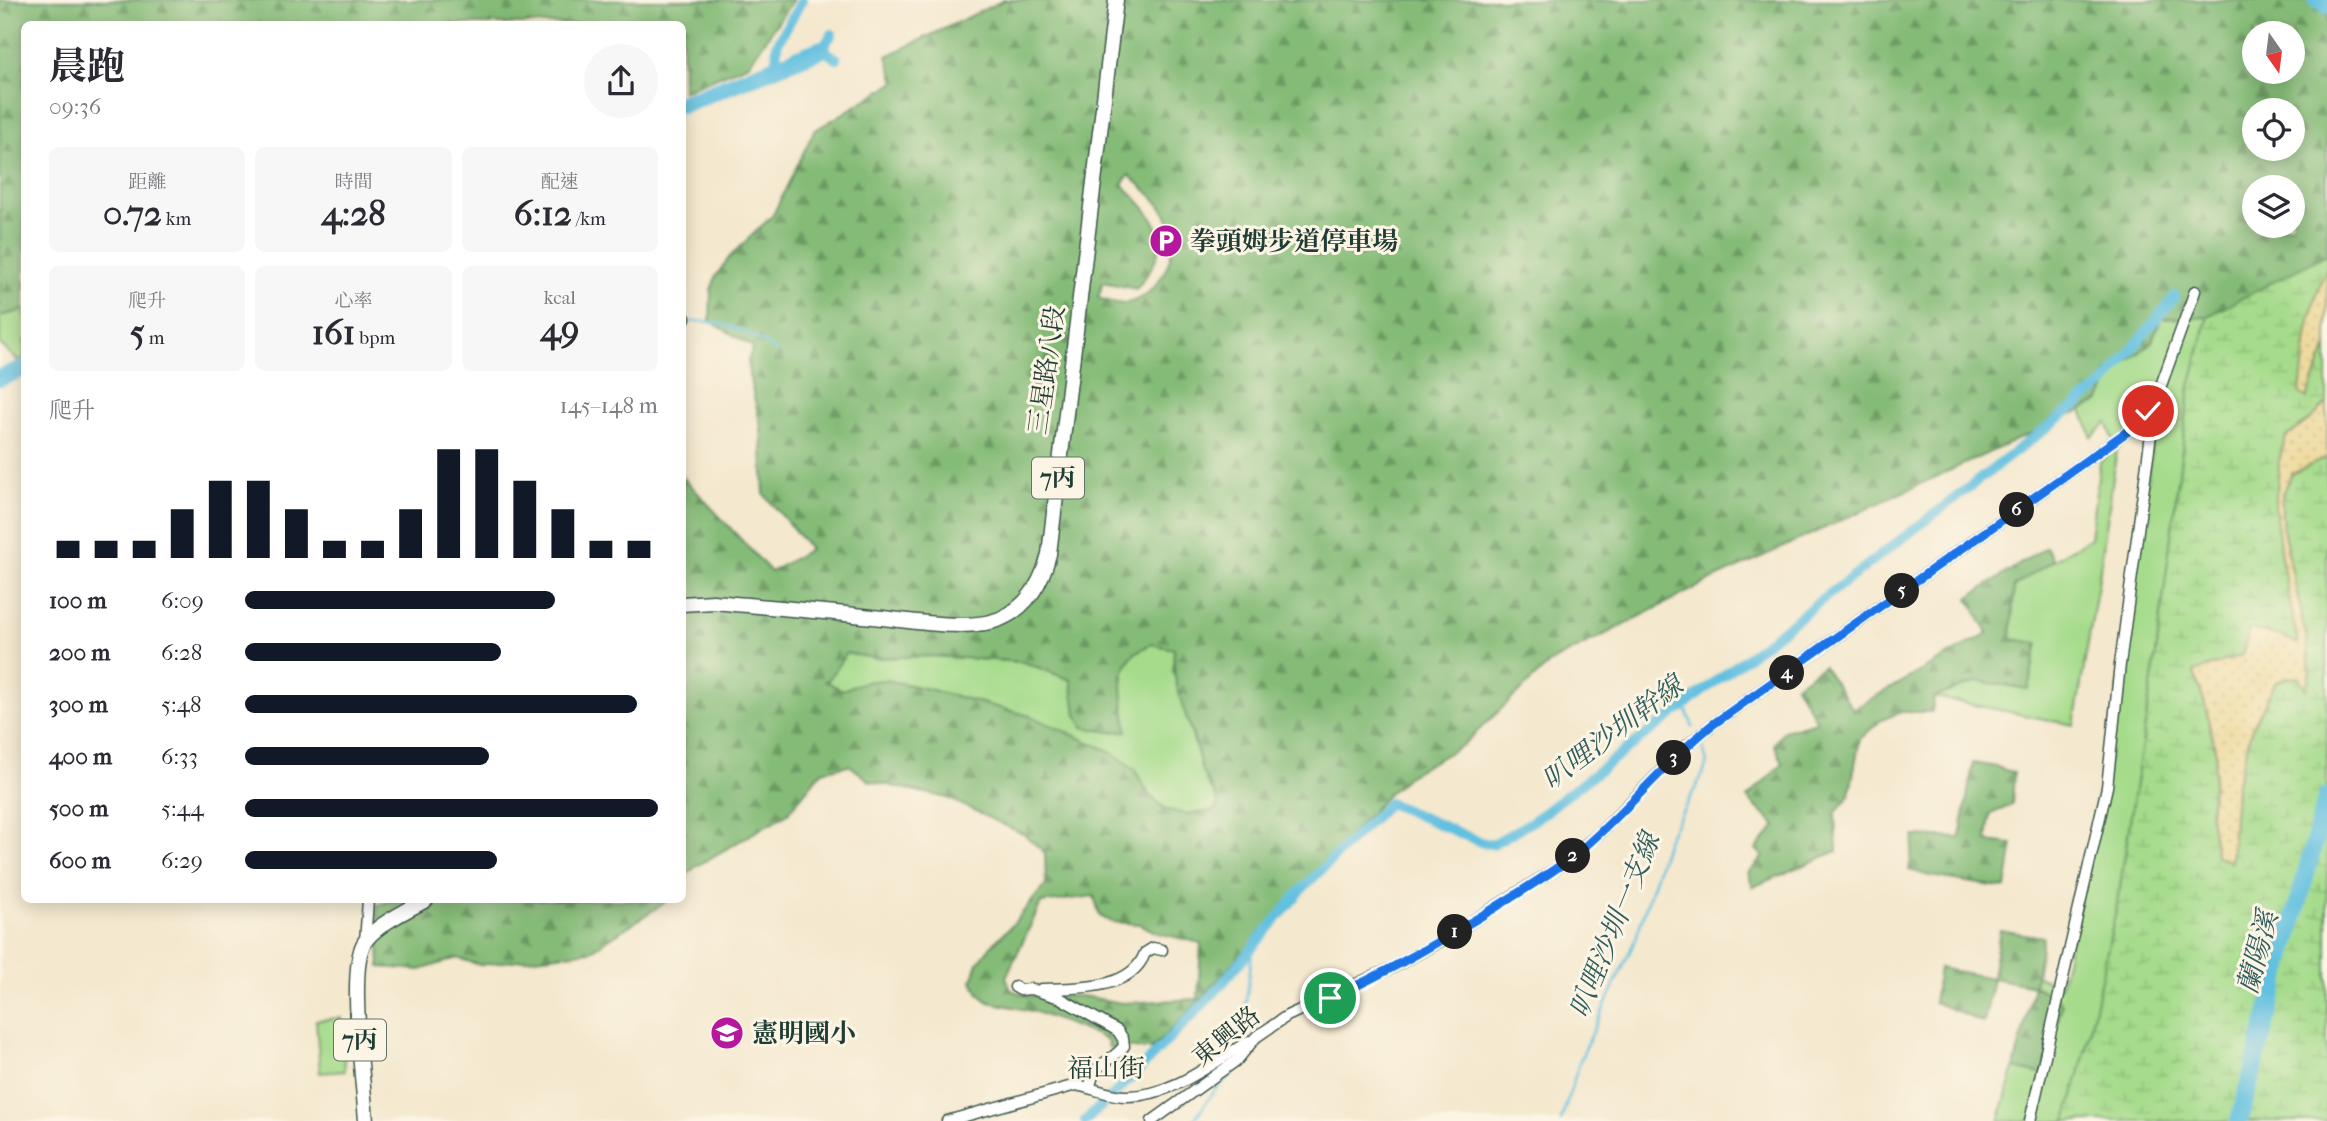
<!DOCTYPE html>
<html lang="zh-TW">
<meta charset="utf-8">
<style>
body{margin:0;font-family:"IM FELL French Canon","Noto Serif TC",serif;background:#f7f7f7;color:#2b2b33;height:100vh;display:flex;flex-direction:column;font-size:26px;white-space:nowrap}
*{box-sizing:border-box;margin:0}
p{font-size:23px;color:#7c7c81}
.icon{flex:none;width:38px;height:38px;fill:none;stroke:currentColor;stroke-width:2;stroke-linecap:round;stroke-linejoin:round}
.map{position:relative;flex:1;overflow:hidden}
.drawer{position:absolute;left:21px;top:21px;width:665px;height:882px;display:flex;flex-direction:column;background:#fff;border-radius:10px;box-shadow:0 4px 18px #0003}
.drawer>*{flex:none}
.needle{width:46px;rotate:166deg}
.fabs{position:absolute;left:2242px;top:21px;display:grid;gap:14px}
.fabs a{display:grid;place-items:center;width:63px;height:63px;border-radius:50%;background:#fff;box-shadow:0 4px 18px #0003;font-size:35px}
.pin{position:absolute;display:grid;place-items:center;width:60px;height:60px;color:#fff;margin:-30px;border:4px solid #fff;border-radius:50%;box-shadow:0 2px 7px #0007}
.km{position:absolute;width:35px;height:35px;margin:-18px;border-radius:50%;background:#222;color:#fff;font-size:19px;line-height:35px;text-align:center}
.round{display:grid;place-items:center;flex:none;width:74px;height:74px;border-radius:37px;background:#f7f7f7}
.headline{display:flex;align-items:center;justify-content:space-between;height:119px;padding:0 28px}
h1{font-size:38px;font-weight:700;line-height:52px}
.stats{display:grid;grid-template-columns:repeat(3,1fr);gap:10px;height:119px;padding:7px 28px}
.stats div{display:grid;align-content:center;border-radius:10px;background:#f7f7f7;text-align:center}
.stats b{font-size:35px;font-weight:700}
.stats small{font-size:19px;font-weight:400}
.stats p{font-size:19px}
.chart{height:196px;padding:14px 28px}
.chart p{display:flex;justify-content:space-between}
.chart svg{width:100%;height:126px;margin-top:7px;stroke:#111827;stroke-width:6}
ul{padding:0 28px;list-style:none;font-size:23px}
li{display:grid;grid-template-columns:112px 84px 1fr;align-items:center;height:52px}
li i{height:18px;border-radius:9px;background:#111827}
.map>svg:first-child{display:block}
.green{fill:#a5db8b;stroke:#628c60;stroke-width:2}
.forest{fill:url(#forest-firs);stroke:#527c56;stroke-width:2;fill-rule:evenodd}
.wetland{fill:url(#wetland-marsh);stroke:#628c60;stroke-width:2}
.sand{fill:url(#sand-dots);stroke:#868c69;stroke-width:2}
.lines{fill:none;stroke-linecap:round;stroke-linejoin:round}
.stream{stroke:#62c0e0;stroke-width:2.5}
.canal{stroke:#62c0e0;stroke-width:10}
.river{stroke:#62c0e0;stroke-width:18}
.minor-casing{stroke:#3f574b;stroke-width:13}
.major-casing{stroke:#3f574b;stroke-width:17}
.minor{stroke:#fff;stroke-width:10}
.major{stroke:#fff;stroke-width:14}
.route-casing{stroke:#fff;stroke-width:14}
.route{stroke:#1a73e8;stroke-width:9}
.labels{text-anchor:middle;stroke-width:6;stroke-linejoin:round;paint-order:stroke}
.shield{fill:#fcf5e5;stroke:#617469;stroke-width:2}
.shield-label{font-size:24px;font-weight:bold;fill:#1f3d34}
.poi-label{font-size:26px;font-weight:bold;fill:#1f3d34;stroke:#fcf5e5;text-anchor:start}
.street-label{font-size:26px;fill:#1f3d34;stroke:#fcf5e5}
.water-label{font-size:28px;font-style:italic;fill:#305e5f;stroke:#fcf5e5}
</style>
<div class="map">
<svg width="2327" height="1121" viewBox="0 0 2327 1121">
<defs>
<pattern id="forest-firs" width="22" height="20" patternUnits="userSpaceOnUse" patternTransform="scale(1.75)"><rect width="22" height="20" fill="#84bb77"/><path d="M5 1l3.5 6h-7zM16 11l3.5 6h-7z" fill="#6b9962"/></pattern>
<pattern id="wetland-marsh" width="20" height="14" patternUnits="userSpaceOnUse" patternTransform="scale(1.75)"><rect width="20" height="14" fill="#a5db8b"/><path d="M1 5h8M5 5V1M11 12h8M15 12V8" fill="none" stroke="#8ebd79"/></pattern>
<pattern id="sand-dots" width="8" height="8" patternUnits="userSpaceOnUse" patternTransform="scale(1.75)"><rect width="8" height="8" fill="#eeda9e"/><path d="M2 2h.1M6 6h.1" fill="none" stroke="#ccbc89" stroke-width="1.8" stroke-linecap="round"/></pattern>
</defs>
<rect width="100%" height="100%" fill="#fcf5e5"/>
<filter id="ink" filterUnits="userSpaceOnUse"><feTurbulence type="fractalNoise" baseFrequency=".0143" numOctaves="2"/><feDisplacementMap in="SourceGraphic" scale="14" xChannelSelector="R" yChannelSelector="G"/><feConvolveMatrix kernelMatrix="1 2 1 2 8 2 1 2 1" color-interpolation-filters="sRGB"/></filter>
<filter id="wash" filterUnits="userSpaceOnUse"><feTurbulence type="fractalNoise" baseFrequency=".00686" numOctaves="4" result="noise"/><feDisplacementMap in="SourceGraphic" scale="28" xChannelSelector="R" yChannelSelector="G"/><feGaussianBlur stdDeviation="1.57" result="paint"/><feColorMatrix in="noise" values="0 0 0 0 0 0 0 0 0 0 0 0 0 0 0 0 0 1.4 0 .05"/><feComposite in="paint" operator="in"/></filter>
<g filter="url(#wash)">
<rect width="100%" height="100%" fill="#f4e8ce"/>
<g class="green">
<path d="M2145,291L2165,319L2208,316L2190,387L2156,655L2117,906L2086,1049L2066,1121H1999L2014,1068L2042,1074V990L2034,986L2036,975L2060,987L2104,792L2155,424L2117,449L2098,584L2074,725L1934,697L1978,681L2037,643L2011,639L2014,585L2090,538L2100,461L2117,449L2107,423L2092,437L2074,388Z"/>
<path d="M24,310V358L17,360L0,344V316Z"/>
<path d="M1151,644L1174,648L1173,671L1202,770L1209,787L1216,794L1218,804L1214,811L1187,814L1167,810L1150,796L1134,769L1030,716L928,689L886,680L864,682L842,691L824,680L829,679L846,653L873,658L931,656L1024,662L1072,680L1076,713L1126,730C1125,708 1115,675 1131,657C1136,651 1144,648 1151,644Z"/>
<path d="M341,1018L345,1071L320,1073L316,1020Z"/>
</g>
<g class="forest">
<path d="M0,0H793L749,64L683,91L682,24H24V310L0,316Z"/>
<path d="M1004,0H2309L2317,8L2327,0V254L2208,316L2161,319L2152,342L2113,374L2099,402L1707,582L1551,662L1463,745L1409,775L1388,794L1185,1016L1151,1049C1136,1049 1123,1046 1109,1048L1107,1041L1097,1035L1036,1012L989,1002L980,995L972,981L978,963L991,946L1014,923L1046,884L1045,853L1025,835L948,798L870,781L849,765L822,771L788,813L695,867L683,879V477L771,572L810,549L764,494L761,427L749,375L748,361L753,347L710,321L711,290L716,276L729,258L773,215L814,131L895,82L887,56ZM2254,33H2292V72H2254ZM2254,110H2292V149H2254ZM1129,175C1143,188 1162,203 1169,220C1181,252 1160,298 1125,303C1117,305 1106,300 1098,298L1103,282L1136,289C1176,240 1162,224 1122,184ZM2254,187H2292V226H2254ZM1151,644L1174,649C1172,688 1184,708 1196,744C1199,753 1199,762 1202,771C1207,784 1216,791 1218,804L1214,811L1187,814L1167,810L1150,796L1134,769L1110,751L1030,716L928,689L886,680L864,682L842,690L825,681L829,679L846,653L873,658L931,656L1024,662L1071,680L1076,713L1083,727L1108,732L1127,731C1125,708 1115,675 1131,657C1136,651 1144,648 1151,644ZM1094,896L1100,916L1111,922L1139,924L1158,933L1201,943L1198,999L1122,1003L1082,996H1028L1011,990L1006,977L1041,903Z"/>
<path d="M2046,547L2054,560L2014,586L2011,639L2038,643L2028,689L1978,681L1934,697L1932,712H1901L1881,720L1860,739L1849,796L1835,814L1837,851L1753,887L1748,873L1763,857L1756,849L1776,826L1747,798L1783,763L1774,744L1784,731L1817,722L1796,685L1823,666L1853,709L1988,633L1968,598Z"/>
<path d="M1973,763L1997,767L2014,773L2012,805L1990,814L1987,841L2013,844L2006,888L1930,876L1909,870L1914,836L1960,838Z"/>
<path d="M394,900H667L663,904L590,951L480,965L457,958L420,970L380,967L377,905Z"/>
<path d="M2000,930L2043,937L2034,986L2059,1000L2062,1005L2043,1074L2014,1068L2034,986L1993,978L1984,1023L1934,1002L1939,968L1992,978Z"/>
</g>
<path class="wetland" d="M2327,254V268L2321,282L2307,397L2327,346V403L2313,417L2286,437L2280,457L2281,556L2298,645L2242,655L2194,672L2205,704L2216,754L2210,815L2231,861L2236,787L2252,728L2275,683L2288,677L2299,678L2306,688L2307,639L2282,525V493L2292,474L2327,457V1121H2066L2086,1049L2117,906L2156,655L2190,387L2208,316Z"/>
<g class="sand">
<path d="M2327,268V346L2307,398L2300,393C2305,351 2308,307 2327,268Z"/>
<path d="M2327,403V457L2292,474L2282,493V525L2307,639L2310,672L2306,689L2299,678L2288,677L2275,683L2252,728L2236,787L2231,862L2216,856L2210,815L2216,754L2205,704L2194,672L2242,655L2250,628L2284,637L2298,644L2281,556L2275,508L2280,457L2286,437L2313,417Z"/>
</g>
<g class="lines">
<g class="stream">
<path d="M687,322C719,318 751,332 777,352"/>
<path d="M1685,707L1693,727"/>
<path d="M1241,1043L1253,945"/>
<path d="M1193,1121L1215,1090L1240,1066V1063"/>
<path d="M1561,1121L1580,1060L1636,938L1667,840L1704,772L1707,763L1702,746"/>
</g>
<g class="canal">
<path d="M822,49L837,59"/>
<path d="M822,49L832,34"/>
<path d="M776,67L777,44L802,0"/>
<path d="M1085,1121L1136,1073L1214,993L1302,889L1389,803L1483,843L1493,844L1533,821L2104,384L2175,296"/>
</g>
<g class="river">
<path d="M2317,0L2327,6"/>
<path d="M682,104L822,49"/>
<path d="M0,378L24,368"/>
<path d="M2239,1121L2327,796"/>
</g>
</g>
</g>
<g filter="url(#ink)">
<g class="lines">
<defs>
<g id="minor">
<path d="M682,323L685,318"/>
<path d="M365,942L368,900"/>
<path d="M1015,987L1020,990L1031,989L1060,998L1118,1031L1123,1039L1124,1046C1110,1064 1094,1061 1090,1087"/>
<path d="M1041,989C1075,988 1131,991 1145,953L1153,948L1162,950"/>
<path d="M947,1121L1076,1085C1093,1088 1107,1095 1124,1096C1170,1098 1212,1063 1249,1041"/>
<path d="M1152,1121L1237,1060L1256,1037L1287,1016L1394,967L1446,938L1557,868L1599,834L1682,750L1712,725L2131,429L2148,411L2159,391L2195,291"/>
<path d="M2030,1121L2107,787L2120,664L2155,404"/>
</g>
<g id="major">
<path d="M682,604L713,602C767,607 820,611 873,617C907,620 969,632 1000,619C1028,607 1042,582 1049,554L1116,0"/>
<path d="M366,1121C364,1086 348,970 364,943C375,925 408,910 426,900"/>
</g>
</defs>
<use href="#minor" class="minor-casing"/>
<use href="#major" class="major-casing"/>
<use href="#minor" class="minor"/>
<use href="#major" class="major"/>
</g>
</g>
<g class="lines" filter="url(#ink)">
<defs>
<path id="route" d="M1330,998C1387,973 1440,941 1493,909C1521,891 1551,874 1577,853C1625,814 1663,764 1712,725L2131,429L2148,411"/>
</defs>
<use href="#route" class="route-casing"/>
<use href="#route" class="route"/>
</g>
<defs>
<symbol id="parking-disc" viewBox="-11 -11 22 22"><circle r="9.5" fill="#b5179e" stroke="#fcf5e5"/><path d="M-3.5-5.5H1a3.5 3.5 0 0 1 0 7H-1V5.5H-3.5ZM-1-3.4V-.6H.8a1.4 1.4 0 0 0 0-2.8Z" fill="#fff"/></symbol>
<symbol id="school-disc" viewBox="-11 -11 22 22"><circle r="9.5" fill="#b5179e" stroke="#fcf5e5"/><path d="M0-5L7-2L0 1L-7-2ZM-4 1L0 2.5L4 1V4Q0 6-4 4Z" fill="#fff"/></symbol>
</defs>
<g fill-rule="evenodd">
<use href="#parking-disc" x="1147" y="222" width="38" height="38"/>
<use href="#school-disc" x="708" y="1014" width="38" height="38"/>
</g>
<g class="labels">
<g class="shield">
<rect x="1032" y="457.5" width="52" height="41" rx="5"/>
<rect x="334" y="1019.5" width="52" height="41" rx="5"/>
</g>
<g class="shield-label">
<text x="1058" y="486">7丙</text>
<text x="360" y="1048">7丙</text>
</g>
<g class="poi-label">
<text x="1190" y="250">拳頭姆步道停車場</text>
<text x="752" y="1042">憲明國小</text>
</g>
<g class="street-label">
<text transform="translate(1046 370) rotate(-82)" y="9">三星路八段</text>
<text transform="translate(1226 1036) rotate(-39)" y="9">東興路</text>
<text x="1106" y="1077">福山街</text>
</g>
<g class="water-label">
<text transform="translate(1612 732) rotate(-37)" y="10">叭哩沙圳幹線</text>
<text transform="translate(1614 925) rotate(-68)" y="10">叭哩沙圳一支線</text>
<text transform="translate(2257 952) rotate(-75)" y="10">蘭陽溪</text>
</g>
</g>
</svg>
<div class="fabs">
<a><svg class="needle" viewBox="-14 -14 28 28"><path d="M0-13l5 13h-10z" fill="#e53935"/><path d="M0 13l5-13h-10z" fill="#7c7c81"/></svg></a>
<a><svg class="icon" aria-label="locate" viewBox="0 0 24 24"><circle cx="12" cy="12" r="6"/><path d="M12 2v4M12 18v4M2 12h4M18 12h4"/></svg></a>
<a><svg class="icon" aria-label="layers" viewBox="0 0 24 24"><path d="M12 4l9 5-9 5-9-5zM3 14l9 5 9-5"/></svg></a>
</div>
<div class="pin" style="left:1330px;top:998px;background:#1e9e55"><svg class="icon" aria-label="arrive" viewBox="0 0 24 24"><path d="M6 21V4h12l-3 4 3 4H6"/></svg></div>
<div class="pin" style="left:2148px;top:411px;background:#d93025"><svg class="icon" aria-label="check" viewBox="0 0 24 24"><path d="M5 12l5 5 9-10"/></svg></div>
<b class="km" style="left:1455px;top:932px">1</b>
<b class="km" style="left:1573px;top:856px">2</b>
<b class="km" style="left:1674px;top:758px">3</b>
<b class="km" style="left:1787px;top:673px">4</b>
<b class="km" style="left:1902px;top:591px">5</b>
<b class="km" style="left:2017px;top:510px">6</b>
<section class="drawer">
<div class="headline"><div><h1>晨跑</h1><p>09:36</p></div><a class="round"><svg class="icon" aria-label="share" viewBox="0 0 24 24"><path d="M12 15V3M7 8l5-5 5 5M5 13v7h14v-7"/></svg></a></div>
<div class="stats">
<div><p>距離</p><b>0.72<small> km</small></b></div>
<div><p>時間</p><b>4:28</b></div>
<div><p>配速</p><b>6:12<small> /km</small></b></div>
</div>
<div class="stats">
<div><p>爬升</p><b>5<small> m</small></b></div>
<div><p>心率</p><b>161<small> bpm</small></b></div>
<div><p>kcal</p><b>49</b></div>
</div>
<div class="chart"><p><span>爬升</span>145–148 m</p>
<svg viewBox="0 0 160 44" preserveAspectRatio="none"><path d="M5 44V38M15 44V38M25 44V38M35 44V27M45 44V17M55 44V17M65 44V27M75 44V38M85 44V38M95 44V27M105 44V6M115 44V6M125 44V17M135 44V27M145 44V38M155 44V38"/></svg>
</div>
<ul>
<li><b>100 m</b>6:09<i style="width:75%"></i></li>
<li><b>200 m</b>6:28<i style="width:62%"></i></li>
<li><b>300 m</b>5:48<i style="width:95%"></i></li>
<li><b>400 m</b>6:33<i style="width:59%"></i></li>
<li><b>500 m</b>5:44<i style="width:100%"></i></li>
<li><b>600 m</b>6:29<i style="width:61%"></i></li>
</ul>
</section>
</div>
